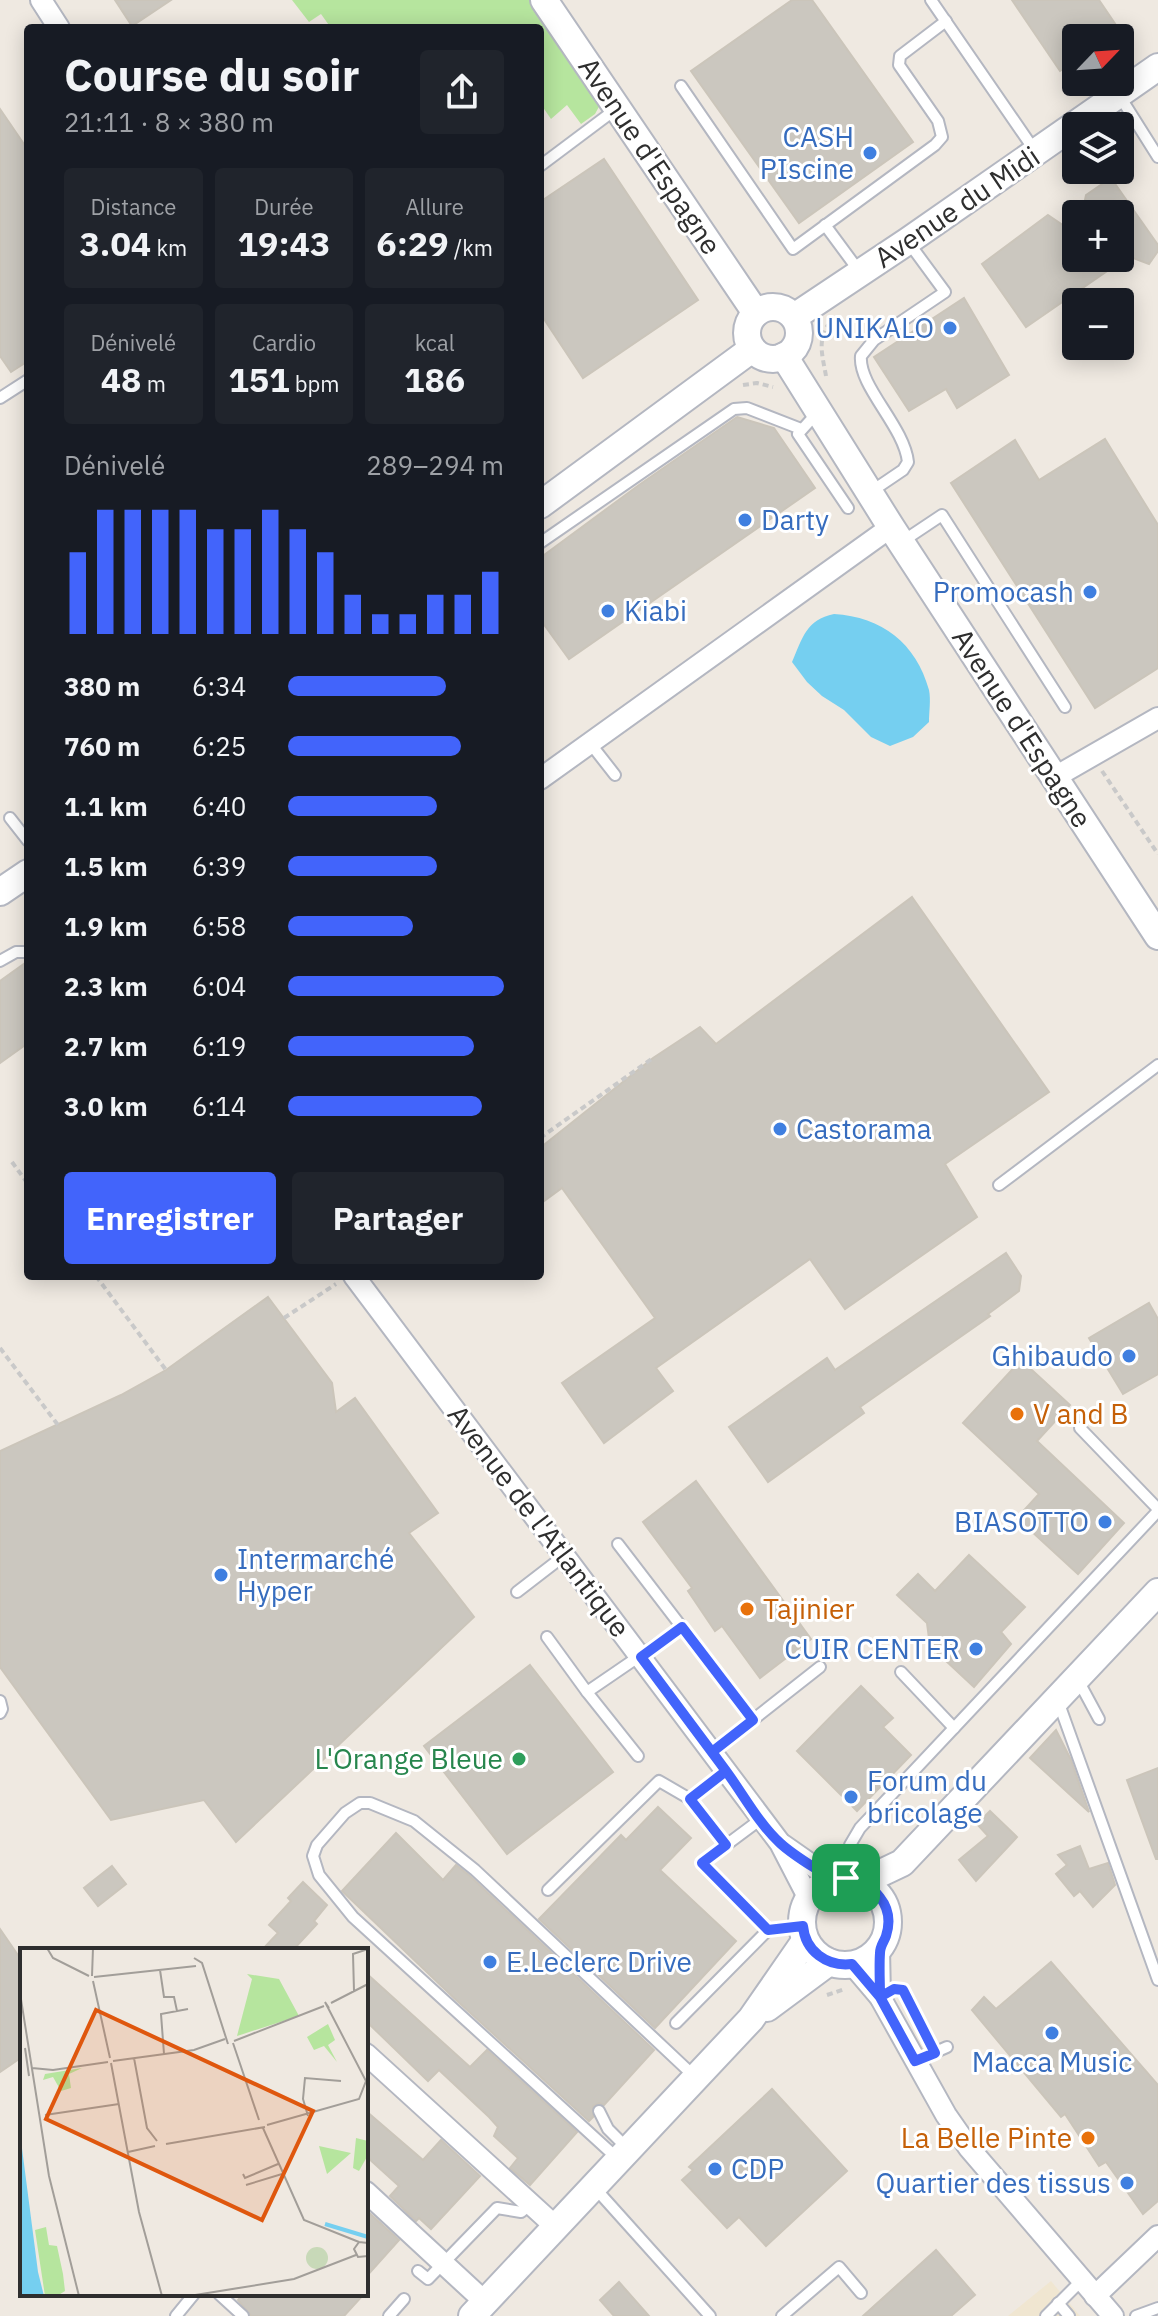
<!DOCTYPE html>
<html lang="fr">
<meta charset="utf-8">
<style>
body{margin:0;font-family:"IBM Plex Sans",sans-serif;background:#20242c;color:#f1f3f6;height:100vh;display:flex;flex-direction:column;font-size:30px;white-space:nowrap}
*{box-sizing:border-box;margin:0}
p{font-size:26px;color:#9ea1a6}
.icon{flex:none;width:44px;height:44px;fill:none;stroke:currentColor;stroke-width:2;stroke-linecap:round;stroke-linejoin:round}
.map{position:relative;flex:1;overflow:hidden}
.side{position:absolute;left:24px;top:24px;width:520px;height:1256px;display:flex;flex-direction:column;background:#171b24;border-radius:8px;box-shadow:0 4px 20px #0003}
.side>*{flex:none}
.needle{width:52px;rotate:65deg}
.fabs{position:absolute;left:1062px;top:24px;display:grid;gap:16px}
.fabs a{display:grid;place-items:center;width:72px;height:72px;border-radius:8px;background:#171b24;box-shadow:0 4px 20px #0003;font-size:40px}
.pin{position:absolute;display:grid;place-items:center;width:68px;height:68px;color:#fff;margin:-34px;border-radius:16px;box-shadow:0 4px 12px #0006}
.round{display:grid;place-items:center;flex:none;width:84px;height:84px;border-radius:8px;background:#20242c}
.headline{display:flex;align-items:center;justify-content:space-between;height:136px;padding:0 40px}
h1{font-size:44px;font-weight:800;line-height:60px}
.metrics{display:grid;grid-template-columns:repeat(3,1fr);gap:12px;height:136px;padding:8px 40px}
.metrics div{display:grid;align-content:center;border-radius:8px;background:#20242c;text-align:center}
.metrics b{font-size:34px;font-weight:800}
.metrics small{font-size:22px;font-weight:400}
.metrics p{font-size:22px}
.chart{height:224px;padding:16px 40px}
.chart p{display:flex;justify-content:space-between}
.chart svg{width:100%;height:144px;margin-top:8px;stroke:#4264fb;stroke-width:6}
.button{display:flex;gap:16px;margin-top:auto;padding:16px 40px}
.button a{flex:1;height:92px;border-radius:8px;background:#4264fb;color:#fff;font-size:32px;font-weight:800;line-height:92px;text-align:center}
.button a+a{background:#20242c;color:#f1f3f6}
ul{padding:0 40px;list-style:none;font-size:26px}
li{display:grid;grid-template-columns:128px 96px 1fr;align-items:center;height:60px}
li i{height:20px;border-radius:10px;background:#4264fb}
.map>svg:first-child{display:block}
.education{fill:#f0e6d1}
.green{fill:#b6e59e}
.water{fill:#75cff0}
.building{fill:#cbc7bf;stroke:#cbc5ba;stroke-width:2}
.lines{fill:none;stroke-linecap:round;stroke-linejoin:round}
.service-casing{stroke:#b4b7c1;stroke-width:14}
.minor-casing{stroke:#b4b7c1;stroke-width:24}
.tertiary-casing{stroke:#b4b7c1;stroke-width:30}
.path{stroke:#c9c9c9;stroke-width:4;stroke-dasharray:6 4;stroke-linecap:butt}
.service{stroke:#fff;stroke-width:10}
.minor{stroke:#fff;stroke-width:20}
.tertiary{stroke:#fff;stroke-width:26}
.route-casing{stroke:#fff;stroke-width:16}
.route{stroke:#4264fb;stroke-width:10}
.shop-dot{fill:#3f7fe0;stroke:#fff;stroke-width:3}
.food-dot{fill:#e8710a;stroke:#fff;stroke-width:3}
.leisure-dot{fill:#2e9e5b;stroke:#fff;stroke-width:3}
.labels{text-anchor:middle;stroke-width:6;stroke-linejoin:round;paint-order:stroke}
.shop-label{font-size:28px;fill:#366cbe;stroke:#fff;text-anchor:end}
.street-label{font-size:28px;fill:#2e2e2e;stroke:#fff}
.food-label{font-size:28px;fill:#c56008;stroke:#fff;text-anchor:start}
.leisure-label{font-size:28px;fill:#27864d;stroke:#fff;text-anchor:end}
.inset-river{fill:none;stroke:#75cff0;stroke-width:4}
.inset-road{fill:none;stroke:#a29e99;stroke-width:2}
.view{fill:#df570e;fill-opacity:0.15;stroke:#df570e;stroke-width:4}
.inset-edge{fill:none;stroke:#2e2e2e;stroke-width:4}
</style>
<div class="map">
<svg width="1158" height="2316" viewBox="0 0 1158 2316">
<rect width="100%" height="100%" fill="#efe9e1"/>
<path class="education" d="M1051,2281L1080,2316H1008Z"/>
<path class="green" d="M292,0H531L601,103L595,114L581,124L567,105L551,119L540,103V28H489L486,25L482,28H331L321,14L309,22Z"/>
<path class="water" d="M834,614C882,617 916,643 929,690C931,700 929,712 929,722L913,737L890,746L871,737L844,710L822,696L807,682L792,662C803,637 806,620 834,614Z"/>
<g class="building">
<path d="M115,0H171L132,26Z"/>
<path d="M792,0H812L913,142L799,223L691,71Z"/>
<path d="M1012,0H1099L1120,31L1110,38H1076V61L1060,71Z"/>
<path d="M0,109L28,150V361L11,372L0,356Z"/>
<path d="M604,159L698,300L583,378L540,313V202Z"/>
<path d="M1111,178L1158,245V251L1149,264L1120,253V214H1082L1086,195Z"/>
<path d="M1048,215L1076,234V258H1126L1026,327L982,264Z"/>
<path d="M964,298L1009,375L957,408L946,389L909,411L874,357Z"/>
<path d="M737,417L774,428L815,488L569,659L540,619V558L639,485Z"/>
<path d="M1105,439L1158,525V668L1095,708L951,483L1015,440L1039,480Z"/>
<path d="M912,897L1049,1092L945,1164L977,1217L845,1309L810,1259L656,1368L673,1391L604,1443L562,1383L655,1318L562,1188L540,1204V1148L653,1058L700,1027L716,1044Z"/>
<path d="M28,961V1043L0,1063V981Z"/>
<path d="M1006,1253L1021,1276L1019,1291L988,1314L990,1316L860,1407L864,1413L768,1482L729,1427L827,1358L835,1370Z"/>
<path d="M268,1297L332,1383L336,1412L355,1398L438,1513L409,1533L474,1617L236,1842L204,1800L111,1820L0,1667V1451L121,1395L166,1370Z"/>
<path d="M1149,1303L1158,1319V1374L1123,1394L1089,1338Z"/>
<path d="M1021,1360L1070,1405L1037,1441L1124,1523L1078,1574L1017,1518L1039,1494L963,1423Z"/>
<path d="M696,1481L811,1639L760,1678L722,1626L715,1631L688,1591L692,1588L643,1522Z"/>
<path d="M969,1555L1025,1607L1001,1632L1011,1644L974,1687L930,1646L927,1623L897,1595L918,1574L935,1591Z"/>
<path d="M530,1665L613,1772L507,1854L424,1746Z"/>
<path d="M861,1686L893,1718L883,1727L911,1755L857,1811L797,1751Z"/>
<path d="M1056,1730L1071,1760L1089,1812L1030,1758Z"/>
<path d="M1158,1768V1859H1156L1127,1780Z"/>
<path d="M658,1807L691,1838L660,1870L736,1941L655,2028L539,1919L621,1835L626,1840Z"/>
<path d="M990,1811L1017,1837L976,1881L959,1860L988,1836L977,1824Z"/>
<path d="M396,1833L443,1880L456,1865L470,1876L654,2050L604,2105L599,2103L593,2106V2117L589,2121L454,1998L342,1891Z"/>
<path d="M1080,1846L1089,1869L1108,1863L1115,1885L1093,1907L1080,1891L1074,1896L1056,1874L1067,1865L1058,1855Z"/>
<path d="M112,1866L126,1884L98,1906L84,1888Z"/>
<path d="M303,1882L327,1905L314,1921L317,1924L293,1950H262L278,1933L269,1925L291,1901L288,1898Z"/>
<path d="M0,1929L22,1961V2057L0,2072Z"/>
<path d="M1051,1962L1158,2085V2201L1143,2214L1106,2162L1099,2166L1065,2114L1061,2117L972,2010L984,1997L996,2009Z"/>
<path d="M366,1973L470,2067L487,2050L577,2132L530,2185L510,2168L518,2158L494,2136L498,2127L489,2117L439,2070L428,2081L366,2021Z"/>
<path d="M772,2089L847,2171L766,2246L739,2217L727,2228L682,2180L693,2170L689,2167Z"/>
<path d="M366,2111L423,2160L441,2140L480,2176L431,2229L419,2218L416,2221L390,2196L399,2186L366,2156Z"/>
<path d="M366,2210L399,2240L366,2277Z"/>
<path d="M936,2250L975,2295L951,2316H863Z"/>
<path d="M619,2282L649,2316H614L600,2300Z"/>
<path d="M243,2294H364L344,2316H251L238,2300Z"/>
</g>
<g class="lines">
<defs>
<g id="service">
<path d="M931,0L1035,151"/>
<path d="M681,86L793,249L935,145L942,137L938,121L899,65L900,56L946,21"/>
<path d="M1119,95L1158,157"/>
<path d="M540,166L616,109"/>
<path d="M825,225L859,271"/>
<path d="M0,398L28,380"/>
<path d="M817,413L798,434L848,508"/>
<path d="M869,493L903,470L908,462C904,426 858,386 861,356L874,340L945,292L909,243"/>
<path d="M903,541L942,515L1065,707"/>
<path d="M540,543L734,409L747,408L801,429"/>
<path d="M590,743L615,775"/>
<path d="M10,818L28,841"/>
<path d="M0,961L16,952H28"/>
<path d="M999,1185L1158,1065"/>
<path d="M1080,1428L1158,1509"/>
<path d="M618,1544L753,1720"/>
<path d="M517,1592L565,1555"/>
<path d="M547,1637L587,1692"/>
<path d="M901,1672L954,1728"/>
<path d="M1078,1680L1099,1719"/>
<path d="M0,1701L2,1709L0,1713"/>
<path d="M1058,1701L1158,1980"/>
<path d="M712,1752L820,1667"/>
<path d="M638,1756L587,1692L682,1627"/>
<path d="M761,1819L702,1863L768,1930L803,1926"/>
<path d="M726,1845L690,1799L726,1771"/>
<path d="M846,1878L850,1845L860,1828L1158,1511"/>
<path d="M548,1890L659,1781L690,1799"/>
<path d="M676,2023L768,1930"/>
<path d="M915,2061L947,2047"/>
<path d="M599,2111L608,2129L626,2147"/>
<path d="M618,2159L353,1917L319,1875L313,1856L317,1845L345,1813L360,1803H370L414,1821L475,1870L695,2077"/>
<path d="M595,2188L710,2316"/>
<path d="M418,2271L428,2279L497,2208L521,2212L531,2204"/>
<path d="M219,2294L243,2316"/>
<path d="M1058,2303L1069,2316"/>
<path d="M176,2316L194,2294"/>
<path d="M389,2316L404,2299"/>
<path d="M782,2316L839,2267L861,2293"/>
<path d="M1046,2316L1081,2281"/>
<path d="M1136,2316L1158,2308"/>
</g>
<g id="minor">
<path d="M41,0L59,28"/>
<path d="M1055,777L1158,718"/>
<path d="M540,779L891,527"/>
<path d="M354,1276L780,1843L809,1899"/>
<path d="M783,1845L833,1880"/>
<path d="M879,1949L880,1997"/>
<path d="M852,1964L880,1997L946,2115L969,2148L1113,2316"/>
<path d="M366,2054L556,2227"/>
<path d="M366,2192L485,2302"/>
<path d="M1095,2296L1158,2236"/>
</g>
<g id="tertiary">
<path d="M544,0L756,313"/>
<circle cx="773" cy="333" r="26"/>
<path d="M794,317L908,241L1158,67"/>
<path d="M784,356L891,527L1158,936"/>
<path d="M540,505L752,349"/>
<path d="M0,892L28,873"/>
<circle cx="845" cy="1922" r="43"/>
<path d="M862,1882L902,1863L1158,1592"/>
<path d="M767,2008L829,1962"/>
<path d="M472,2316L751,2019L805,1941"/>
</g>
</defs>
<use href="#service" class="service-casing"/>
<use href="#minor" class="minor-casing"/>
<use href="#tertiary" class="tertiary-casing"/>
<g class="path">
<path d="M1120,146L1127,152"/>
<path d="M826,376C823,358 817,341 828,325"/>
<path d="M743,385L757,383L773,387"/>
<path d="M1102,771L1158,854"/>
<path d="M540,1138L653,1058"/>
<path d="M12,1162L28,1184"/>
<path d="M96,1276L166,1370"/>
<path d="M284,1318L336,1284"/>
<path d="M0,1348L58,1425"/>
<path d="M827,1995L845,1989"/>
</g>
<use href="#service" class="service"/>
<use href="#minor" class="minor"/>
<use href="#tertiary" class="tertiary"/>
</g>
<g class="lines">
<defs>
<path id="route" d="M846,1878L833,1880C816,1868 795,1857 780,1843C759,1824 743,1794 726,1771L641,1657L682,1627L753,1720L712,1752L726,1771L690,1799L726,1845L702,1863L768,1930L803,1926C805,1951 827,1967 852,1964L880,1997L915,2061L935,2053L903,1990L894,1989L880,1997C880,1982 879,1967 880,1953C880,1946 884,1942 886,1936C896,1905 873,1883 846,1878"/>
</defs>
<use href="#route" class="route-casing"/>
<use href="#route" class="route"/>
</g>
<g class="shop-dot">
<circle cx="870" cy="153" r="8"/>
<circle cx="950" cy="328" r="8"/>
<circle cx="745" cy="520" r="8"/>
<circle cx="1090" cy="592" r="8"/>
<circle cx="608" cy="611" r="8"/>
<circle cx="780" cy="1129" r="8"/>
<circle cx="1129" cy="1356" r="8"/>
<circle cx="1105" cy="1522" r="8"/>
<circle cx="221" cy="1575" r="8"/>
<circle cx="976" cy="1649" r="8"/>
<circle cx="851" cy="1797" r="8"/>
<circle cx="490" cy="1962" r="8"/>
<circle cx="1052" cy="2033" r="8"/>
<circle cx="715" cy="2169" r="8"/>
<circle cx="1127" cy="2183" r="8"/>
</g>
<g class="food-dot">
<circle cx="1017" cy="1414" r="8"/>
<circle cx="747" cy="1609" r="8"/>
<circle cx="1088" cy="2138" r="8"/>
</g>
<circle class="leisure-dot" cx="519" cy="1759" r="8"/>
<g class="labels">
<g class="shop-label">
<text x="854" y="147">CASH<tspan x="854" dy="32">PIscine</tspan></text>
<text x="934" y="338">UNIKALO</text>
<text x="761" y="530" text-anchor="start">Darty</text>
<text x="1074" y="602">Promocash</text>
<text x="624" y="621" text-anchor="start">Kiabi</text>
<text x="796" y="1139" text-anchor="start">Castorama</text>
<text x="1113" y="1366">Ghibaudo</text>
<text x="1089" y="1532">BIASOTTO</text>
<text x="237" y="1569" text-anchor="start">Intermarché<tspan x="237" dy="32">Hyper</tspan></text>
<text x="960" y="1659">CUIR CENTER</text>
<text x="867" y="1791" text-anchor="start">Forum du<tspan x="867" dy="32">bricolage</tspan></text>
<text x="506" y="1972" text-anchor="start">E.Leclerc Drive</text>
<text x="1052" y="2072" text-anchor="middle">Macca Music</text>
<text x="731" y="2179" text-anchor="start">CDP</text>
<text x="1111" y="2193">Quartier des tissus</text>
</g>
<g class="street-label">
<text transform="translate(650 156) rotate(56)" y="10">Avenue d'Espagne</text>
<text transform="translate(957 207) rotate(-34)" y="10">Avenue du Midi</text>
<text transform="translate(1022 728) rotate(57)" y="10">Avenue d'Espagne</text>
<text transform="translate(539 1521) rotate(53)" y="10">Avenue de l'Atlantique</text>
</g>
<g class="food-label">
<text x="1033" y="1424">V and B</text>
<text x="763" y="1619">Tajinier</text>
<text x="1072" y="2148" text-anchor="end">La Belle Pinte</text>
</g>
<g class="leisure-label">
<text x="503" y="1769">L'Orange Bleue</text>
</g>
</g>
<g transform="translate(20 1948)">
<rect width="348" height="348" fill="#efe9e1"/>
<path d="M227,26L259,31L279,68L217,88L232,31ZM308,76L315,92L308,97L317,114L304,98L294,102L287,89ZM62,120L49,126L51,140L41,143L33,129L23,132L25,126ZM336,190L348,193V207L339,223L333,220ZM299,198L331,205L307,226ZM26,279L29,297L37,298L43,326L45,343L37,348H25L15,282Z" fill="#b6e59e"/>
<path d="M286 310a11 11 0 1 1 22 0a11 11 0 1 1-22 0Z" fill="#c8d9b8"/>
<path d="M0,185L18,324L24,348H0Z" fill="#75cff0"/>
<path class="inset-river" d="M305,276L348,289"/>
<path class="inset-road" d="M27,0L33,10L69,28M174,10L182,15L208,96M140,22L144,49H154L157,63M72,28L73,0M74,29L176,18M73,33L90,110M334,43L333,6L348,1M0,45L29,228L59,348M311,55L348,36M214,93L304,58M213,95L239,172M5,100L9,128M144,106L141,66L168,61M114,110L127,180L137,193M93,113L174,102L205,91M91,115L119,264L142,348M12,120L33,122L88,114M25,167L99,156M288,168L283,151L285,130L321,133M247,177L339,151L346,133L305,54L309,60M243,180L284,272L339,294M146,196L245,179M108,204L135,198M223,226L225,230L258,216M226,237L262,226M348,295L339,294L334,301L338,309L348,308M169,348L274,331L336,307"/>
<path class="view" d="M76,62L293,163L242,272L26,171Z"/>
<rect width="348" height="348" class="inset-edge"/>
</g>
</svg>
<div class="fabs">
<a><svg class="needle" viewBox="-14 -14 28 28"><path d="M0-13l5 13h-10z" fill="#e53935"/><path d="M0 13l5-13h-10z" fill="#9ea1a6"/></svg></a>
<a><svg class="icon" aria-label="layers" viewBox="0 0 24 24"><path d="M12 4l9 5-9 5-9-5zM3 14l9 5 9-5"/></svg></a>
<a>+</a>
<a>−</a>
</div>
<div class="pin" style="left:846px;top:1878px;background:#1e9e55"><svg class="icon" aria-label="arrive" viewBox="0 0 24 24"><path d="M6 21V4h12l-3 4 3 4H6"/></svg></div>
<section class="side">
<div class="headline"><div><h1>Course du soir</h1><p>21:11 · 8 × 380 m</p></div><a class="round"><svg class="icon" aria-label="share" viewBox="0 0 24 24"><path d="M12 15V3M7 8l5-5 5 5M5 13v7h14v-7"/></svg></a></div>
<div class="metrics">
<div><p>Distance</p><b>3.04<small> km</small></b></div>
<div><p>Durée</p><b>19:43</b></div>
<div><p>Allure</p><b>6:29<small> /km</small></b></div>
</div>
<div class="metrics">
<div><p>Dénivelé</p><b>48<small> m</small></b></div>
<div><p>Cardio</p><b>151<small> bpm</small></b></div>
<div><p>kcal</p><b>186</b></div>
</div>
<div class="chart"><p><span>Dénivelé</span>289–294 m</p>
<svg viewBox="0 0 160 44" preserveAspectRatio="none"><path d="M5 44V19M15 44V6M25 44V6M35 44V6M45 44V6M55 44V12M65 44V12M75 44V6M85 44V12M95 44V19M105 44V32M115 44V38M125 44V38M135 44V32M145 44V32M155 44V25"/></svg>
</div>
<ul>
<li><b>380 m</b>6:34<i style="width:73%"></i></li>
<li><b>760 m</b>6:25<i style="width:80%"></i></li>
<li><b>1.1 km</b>6:40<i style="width:69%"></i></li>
<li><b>1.5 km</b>6:39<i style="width:69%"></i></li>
<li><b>1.9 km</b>6:58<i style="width:58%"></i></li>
<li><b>2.3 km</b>6:04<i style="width:100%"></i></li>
<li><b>2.7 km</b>6:19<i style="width:86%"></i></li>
<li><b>3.0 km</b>6:14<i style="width:90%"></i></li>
</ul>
<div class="button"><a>Enregistrer</a><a>Partager</a></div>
</section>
</div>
